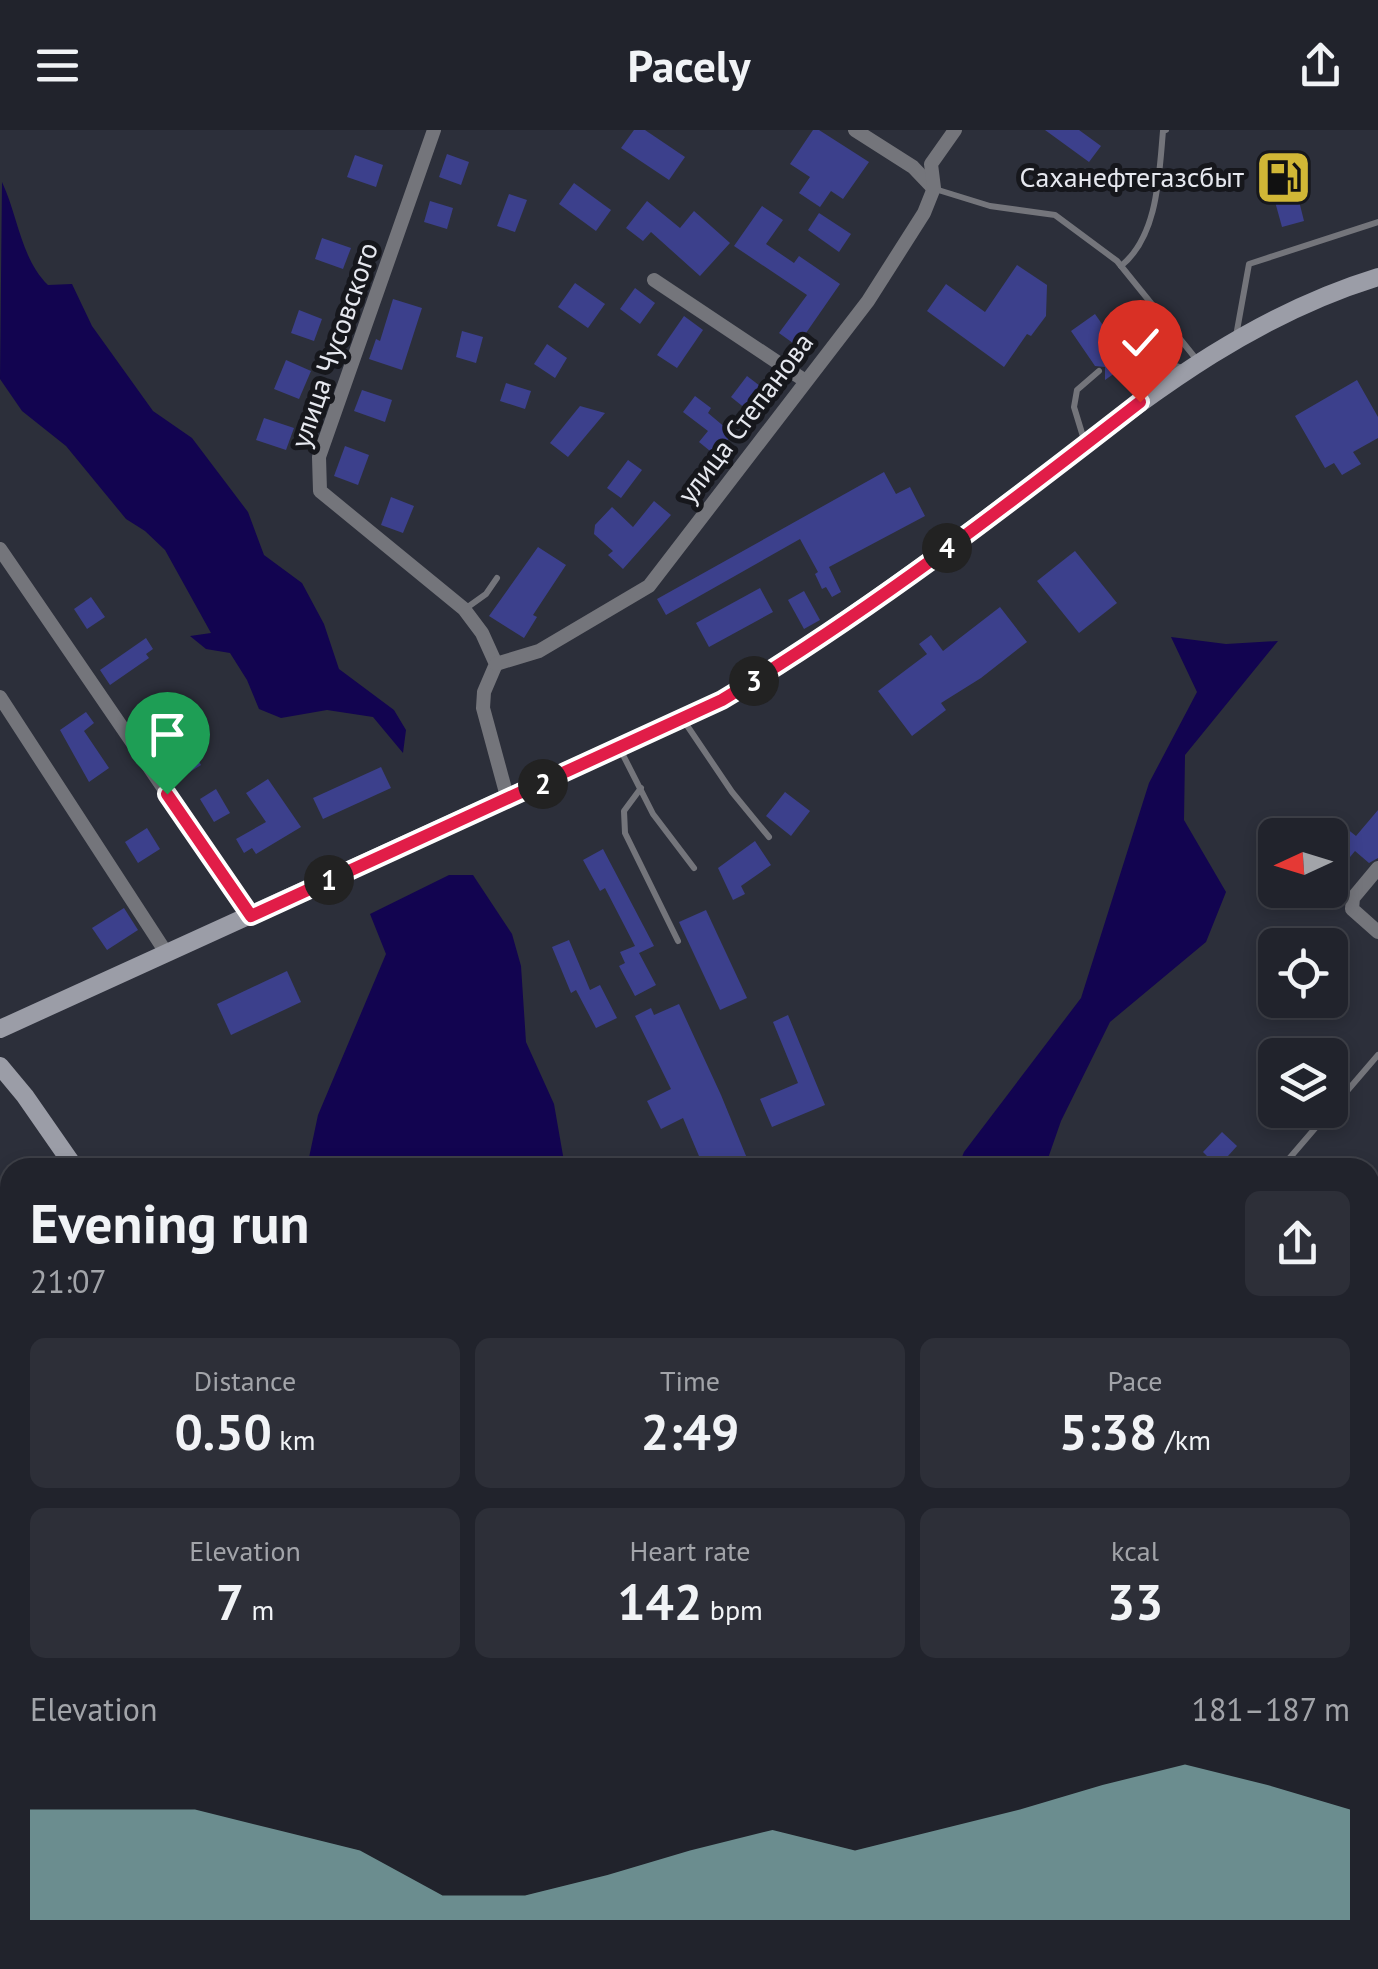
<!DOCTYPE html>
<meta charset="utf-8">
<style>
body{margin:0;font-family:"PT Sans",sans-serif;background:#2d2f38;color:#f1f3f6;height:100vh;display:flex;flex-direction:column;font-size:38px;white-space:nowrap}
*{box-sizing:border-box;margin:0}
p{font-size:32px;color:#a2a4a9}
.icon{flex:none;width:55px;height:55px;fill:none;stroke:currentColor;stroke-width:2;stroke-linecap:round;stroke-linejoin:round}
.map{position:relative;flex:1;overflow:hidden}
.details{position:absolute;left:0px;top:1028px;width:1380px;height:812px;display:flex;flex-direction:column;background:#21232c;border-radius:30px 30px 0 0;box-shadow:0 5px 15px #0003,0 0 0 2px #3e4048}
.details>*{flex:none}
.needle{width:65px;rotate:266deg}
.tools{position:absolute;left:1258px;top:688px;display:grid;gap:20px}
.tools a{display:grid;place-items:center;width:90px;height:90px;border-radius:15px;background:#21232c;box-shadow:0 5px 15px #0003,0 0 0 2px #3e4048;font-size:50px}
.pin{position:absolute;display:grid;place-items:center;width:85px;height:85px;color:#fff;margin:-102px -42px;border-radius:50% 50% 50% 0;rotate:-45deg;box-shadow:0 0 10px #0007}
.pin .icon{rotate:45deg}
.km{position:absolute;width:50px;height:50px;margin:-25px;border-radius:50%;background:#222;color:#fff;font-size:28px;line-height:50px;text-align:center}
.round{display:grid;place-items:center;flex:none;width:105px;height:105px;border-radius:15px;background:#2d2f38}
.summary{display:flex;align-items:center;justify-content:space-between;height:170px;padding:0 30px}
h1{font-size:55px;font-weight:700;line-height:75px}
.stats{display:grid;grid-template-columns:repeat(3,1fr);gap:15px;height:170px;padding:10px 30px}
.stats div{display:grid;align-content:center;border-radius:15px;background:#2d2f38;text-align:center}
.stats b{font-size:50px;font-weight:700}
.stats small{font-size:28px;font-weight:400}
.stats p{font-size:28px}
.chart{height:280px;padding:20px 30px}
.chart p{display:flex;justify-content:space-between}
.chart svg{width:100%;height:180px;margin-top:10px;fill:#8bbbb9;opacity:.7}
header{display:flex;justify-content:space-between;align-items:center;height:130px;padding:0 30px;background:#21232c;font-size:45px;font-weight:700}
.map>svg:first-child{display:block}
.water{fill:#120450}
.building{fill:#3c408c}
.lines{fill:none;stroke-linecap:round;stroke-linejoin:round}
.lane{stroke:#74757b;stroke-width:6}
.street{stroke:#74757b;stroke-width:14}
.secondary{stroke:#9b9da7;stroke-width:18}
.route-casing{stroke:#fff;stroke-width:20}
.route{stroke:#e11d48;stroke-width:12}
.labels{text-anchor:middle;stroke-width:10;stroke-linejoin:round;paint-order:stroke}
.poi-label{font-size:28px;fill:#e6e8ef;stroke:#16171c;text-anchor:end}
.street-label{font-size:28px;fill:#e6e8ef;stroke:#16171c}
</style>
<header><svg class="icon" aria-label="menu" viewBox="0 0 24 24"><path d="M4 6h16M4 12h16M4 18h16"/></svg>Pacely<svg class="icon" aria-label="share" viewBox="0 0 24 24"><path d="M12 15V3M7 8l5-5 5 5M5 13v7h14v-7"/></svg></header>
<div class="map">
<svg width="1378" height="1839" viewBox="0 0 1378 1839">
<rect width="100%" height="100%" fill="#2c2f3a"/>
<g class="water">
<path d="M2,52C18,86 21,129 48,155L72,154L92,196L153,281L192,308L248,382L264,425L302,453L324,494L339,539L394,580L406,600L403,623L373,587L327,580L281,588L259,579L247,550L230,523L206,519L190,506L211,503L165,420L145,401L126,389L66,316L22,281L0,249Z"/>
<path d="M1171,507L1226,514L1278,511L1185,625L1184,690L1226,762L1206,812L1110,892L1061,991L1045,1037H958L964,1022L1081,868L1149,653L1197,562Z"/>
<path d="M449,745H473L512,804L521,836L526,912L554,974L565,1037H307L318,985L386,824L370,784Z"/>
<path d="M0,1503L10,1506V1630L5,1622L0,1620Z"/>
<path d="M249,1830H431L444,1839H261Z"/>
</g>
<g class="building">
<path d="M634,0H645L685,27L669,50L621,18Z"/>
<path d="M813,0H819L869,32L843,69L831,61L820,77L799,63L810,47L790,34Z"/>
<path d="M1045,0H1079L1101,16L1089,32Z"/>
<path d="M447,24L469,32L461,55L439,47Z"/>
<path d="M355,25L383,35L376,57L347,47Z"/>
<path d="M574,53L611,80L596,101L559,74Z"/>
<path d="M1297,63L1304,91L1282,97L1274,68Z"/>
<path d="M509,64L527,70L515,102L497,96Z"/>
<path d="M430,71L453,78L447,99L424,92Z"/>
<path d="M647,71L680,98L694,81L730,113L700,146L651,102L643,111L626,98Z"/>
<path d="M762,76L783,90L766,114L794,133L799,126L840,154L797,216L779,203L807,165L734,116Z"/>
<path d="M819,83L851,104L839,122L808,100Z"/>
<path d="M322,108L351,118L343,139L315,129Z"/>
<path d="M1017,135L1047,155L1046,186L1031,206L1027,204L1004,237L927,181L946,154L985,182Z"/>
<path d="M575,153L605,174L588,198L558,177Z"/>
<path d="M635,158L655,173L640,194L620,179Z"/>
<path d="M393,169L422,178L402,240L369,229L376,209L380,211Z"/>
<path d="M299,180L322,189L314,211L291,203Z"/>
<path d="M1095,184L1121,221L1120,231L1129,233L1105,250V237L1095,236L1071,201Z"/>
<path d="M684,186L703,200L677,238L657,225Z"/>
<path d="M462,201L483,207L476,233L456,227Z"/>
<path d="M547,214L567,228L555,248L534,234Z"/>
<path d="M286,230L311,241L299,269L274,259Z"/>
<path d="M747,246L768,262L751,283L731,267Z"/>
<path d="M1357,250L1378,287V308L1353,322L1361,334L1342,345L1334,333L1325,338L1295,286Z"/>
<path d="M506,253L531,261L525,279L500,271Z"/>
<path d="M362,260L392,270L385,292L354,281Z"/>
<path d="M695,266L711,278L708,283L733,304L715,325L699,312L708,301L683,282Z"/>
<path d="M580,276L605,283L568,327L550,313Z"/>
<path d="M264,288L294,298L286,320L256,310Z"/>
<path d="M345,316L369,325L358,355L334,346Z"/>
<path d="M628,330L642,340L621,368L607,358Z"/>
<path d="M884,342L896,364L910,357L925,386L829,437L841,462L832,467L826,457L822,459L815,444L818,442L800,409L666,485L657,469Z"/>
<path d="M391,367L414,376L403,403L381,395Z"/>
<path d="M654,371L671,385L623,439L608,425L613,421L594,404L595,395L612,377L633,397Z"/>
<path d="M538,417L566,435L533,485L537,487L524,508L489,486Z"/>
<path d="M1075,421L1117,473L1079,503L1037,451Z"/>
<path d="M760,458L773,482L709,517L696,493Z"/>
<path d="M804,461L820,490L804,499L788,470Z"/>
<path d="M91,467L105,487L87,499L74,479Z"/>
<path d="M1000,477L1027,512L981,548L941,573L946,580L912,606L878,561L927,524L919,514L931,505L943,521Z"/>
<path d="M146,508L153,519L146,524L149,528L110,555L100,540Z"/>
<path d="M86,582L94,593L84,601L109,638L89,652L60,600Z"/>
<path d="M187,611L201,635L185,645L170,621Z"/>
<path d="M381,637L391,658L323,689L313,668Z"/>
<path d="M268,649L301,697L256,724L252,718L244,723L236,709L266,692L246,663Z"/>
<path d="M216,659L230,683L214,692L200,669Z"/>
<path d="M785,662L810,681L791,706L766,686Z"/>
<path d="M1378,680V728L1369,733L1355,721L1330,751V716L1346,698L1356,706Z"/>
<path d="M147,698L160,719L138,733L125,712Z"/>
<path d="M755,711L771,735L741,756L745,764L733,770L718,738Z"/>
<path d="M603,719L654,816L639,823L656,855L635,866L619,836L625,833L620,822L635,816L605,758L600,761L583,730Z"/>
<path d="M124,778L138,800L107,820L92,798Z"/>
<path d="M706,780L747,868L720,880L679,792Z"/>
<path d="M569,810L590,860L600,855L617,888L596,898L576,860L571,863L552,817Z"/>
<path d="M287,841L301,872L231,905L217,874Z"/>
<path d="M679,874L721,965L751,1038H704L683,988L661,999L647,971L671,959L635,886L651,878L654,885Z"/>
<path d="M788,885L825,975L772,997L760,969L798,953L773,892Z"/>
<path d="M1222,1002L1237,1016L1218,1037L1203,1022Z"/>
</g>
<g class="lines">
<g class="lane">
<path d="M935,59L990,76L1055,85L1117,131L1197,230"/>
<path d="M1121,136C1158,106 1159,45 1163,1L1166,0"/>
<path d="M1236,206L1249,134L1378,92"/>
<path d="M1125,226L1137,225L1186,239"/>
<path d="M1085,313L1074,277L1077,260L1099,241"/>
<path d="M465,479L486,464L497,448"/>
<path d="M684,591L732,662L769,707"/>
<path d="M621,621L653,684L694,738"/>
<path d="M641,658L624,681L625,703L678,811"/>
<path d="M1281,1038L1378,925"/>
<path d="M1370,1183L1378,1184"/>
</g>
<g class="street">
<path d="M434,0L319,327L320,361L464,479L482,503L496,534L484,562L483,578L508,670"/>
<path d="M855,0L913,37L933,58"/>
<path d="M654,150L804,250"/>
<path d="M0,419L251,786"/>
<path d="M496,534L539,521L649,456L868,171L924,83L934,58L931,34L955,0"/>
<path d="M0,567L167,824"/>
<path d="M1378,738L1353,768L1352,779L1378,802"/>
<path d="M0,1315L10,1323"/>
<path d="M1370,1362L1378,1364"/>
<path d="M147,1839L155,1830"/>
<path d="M1255,1839L1258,1830"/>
</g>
<g class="secondary">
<path d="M0,899L722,570C831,504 933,429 1034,353C1144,270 1244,188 1378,147"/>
<path d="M0,936L25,966L75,1038"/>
<path d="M793,1830L801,1839"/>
</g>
</g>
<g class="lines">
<defs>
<path id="route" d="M167,664L251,786L722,570C869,482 1005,377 1140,272"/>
</defs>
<use href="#route" class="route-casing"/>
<use href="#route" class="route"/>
</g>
<defs>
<symbol id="fuel-square" viewBox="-11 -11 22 22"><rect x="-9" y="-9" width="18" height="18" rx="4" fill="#d1b736" stroke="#16171c"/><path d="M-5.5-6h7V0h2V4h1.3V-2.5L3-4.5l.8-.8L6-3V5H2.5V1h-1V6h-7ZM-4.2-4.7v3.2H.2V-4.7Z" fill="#111"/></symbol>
</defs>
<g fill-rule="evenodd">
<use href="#fuel-square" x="1252" y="16" width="63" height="63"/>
</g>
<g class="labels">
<g class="poi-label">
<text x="1244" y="57">Саханефтегазсбыт</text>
</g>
<g class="street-label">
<text transform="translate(334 215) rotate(-71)" y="10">улица Чусовского</text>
<text transform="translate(745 288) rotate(-53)" y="10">улица Степанова</text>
</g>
</g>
</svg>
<div class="tools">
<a><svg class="needle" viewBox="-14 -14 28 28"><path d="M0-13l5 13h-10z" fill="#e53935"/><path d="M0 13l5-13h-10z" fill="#a2a4a9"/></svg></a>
<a><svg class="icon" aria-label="locate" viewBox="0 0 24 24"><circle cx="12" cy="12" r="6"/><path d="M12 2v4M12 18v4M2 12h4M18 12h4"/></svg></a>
<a><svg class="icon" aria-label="layers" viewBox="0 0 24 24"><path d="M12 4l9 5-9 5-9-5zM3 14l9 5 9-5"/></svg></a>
</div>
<div class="pin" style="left:167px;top:664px;background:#1e9e55"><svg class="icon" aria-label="arrive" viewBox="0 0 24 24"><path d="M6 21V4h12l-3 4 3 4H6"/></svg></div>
<div class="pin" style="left:1140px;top:272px;background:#d93025"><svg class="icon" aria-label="check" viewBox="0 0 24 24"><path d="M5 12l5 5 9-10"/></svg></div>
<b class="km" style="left:329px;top:750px">1</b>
<b class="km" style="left:543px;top:654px">2</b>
<b class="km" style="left:754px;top:551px">3</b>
<b class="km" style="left:947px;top:418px">4</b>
<section class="details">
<div class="summary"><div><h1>Evening run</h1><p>21:07</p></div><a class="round"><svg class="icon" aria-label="share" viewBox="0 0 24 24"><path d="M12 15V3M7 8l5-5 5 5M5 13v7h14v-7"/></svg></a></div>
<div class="stats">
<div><p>Distance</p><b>0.50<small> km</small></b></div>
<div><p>Time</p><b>2:49</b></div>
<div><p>Pace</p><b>5:38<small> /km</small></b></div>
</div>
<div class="stats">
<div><p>Elevation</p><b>7<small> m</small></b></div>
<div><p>Heart rate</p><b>142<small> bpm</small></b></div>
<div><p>kcal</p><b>33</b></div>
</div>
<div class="chart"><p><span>Elevation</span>181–187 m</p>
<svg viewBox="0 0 160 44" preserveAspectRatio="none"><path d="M0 44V17L10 17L20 17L30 22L40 27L50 38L60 38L70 33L80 27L90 22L100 27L110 22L120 17L130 11L140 6L150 11L160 17V44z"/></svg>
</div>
</section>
</div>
